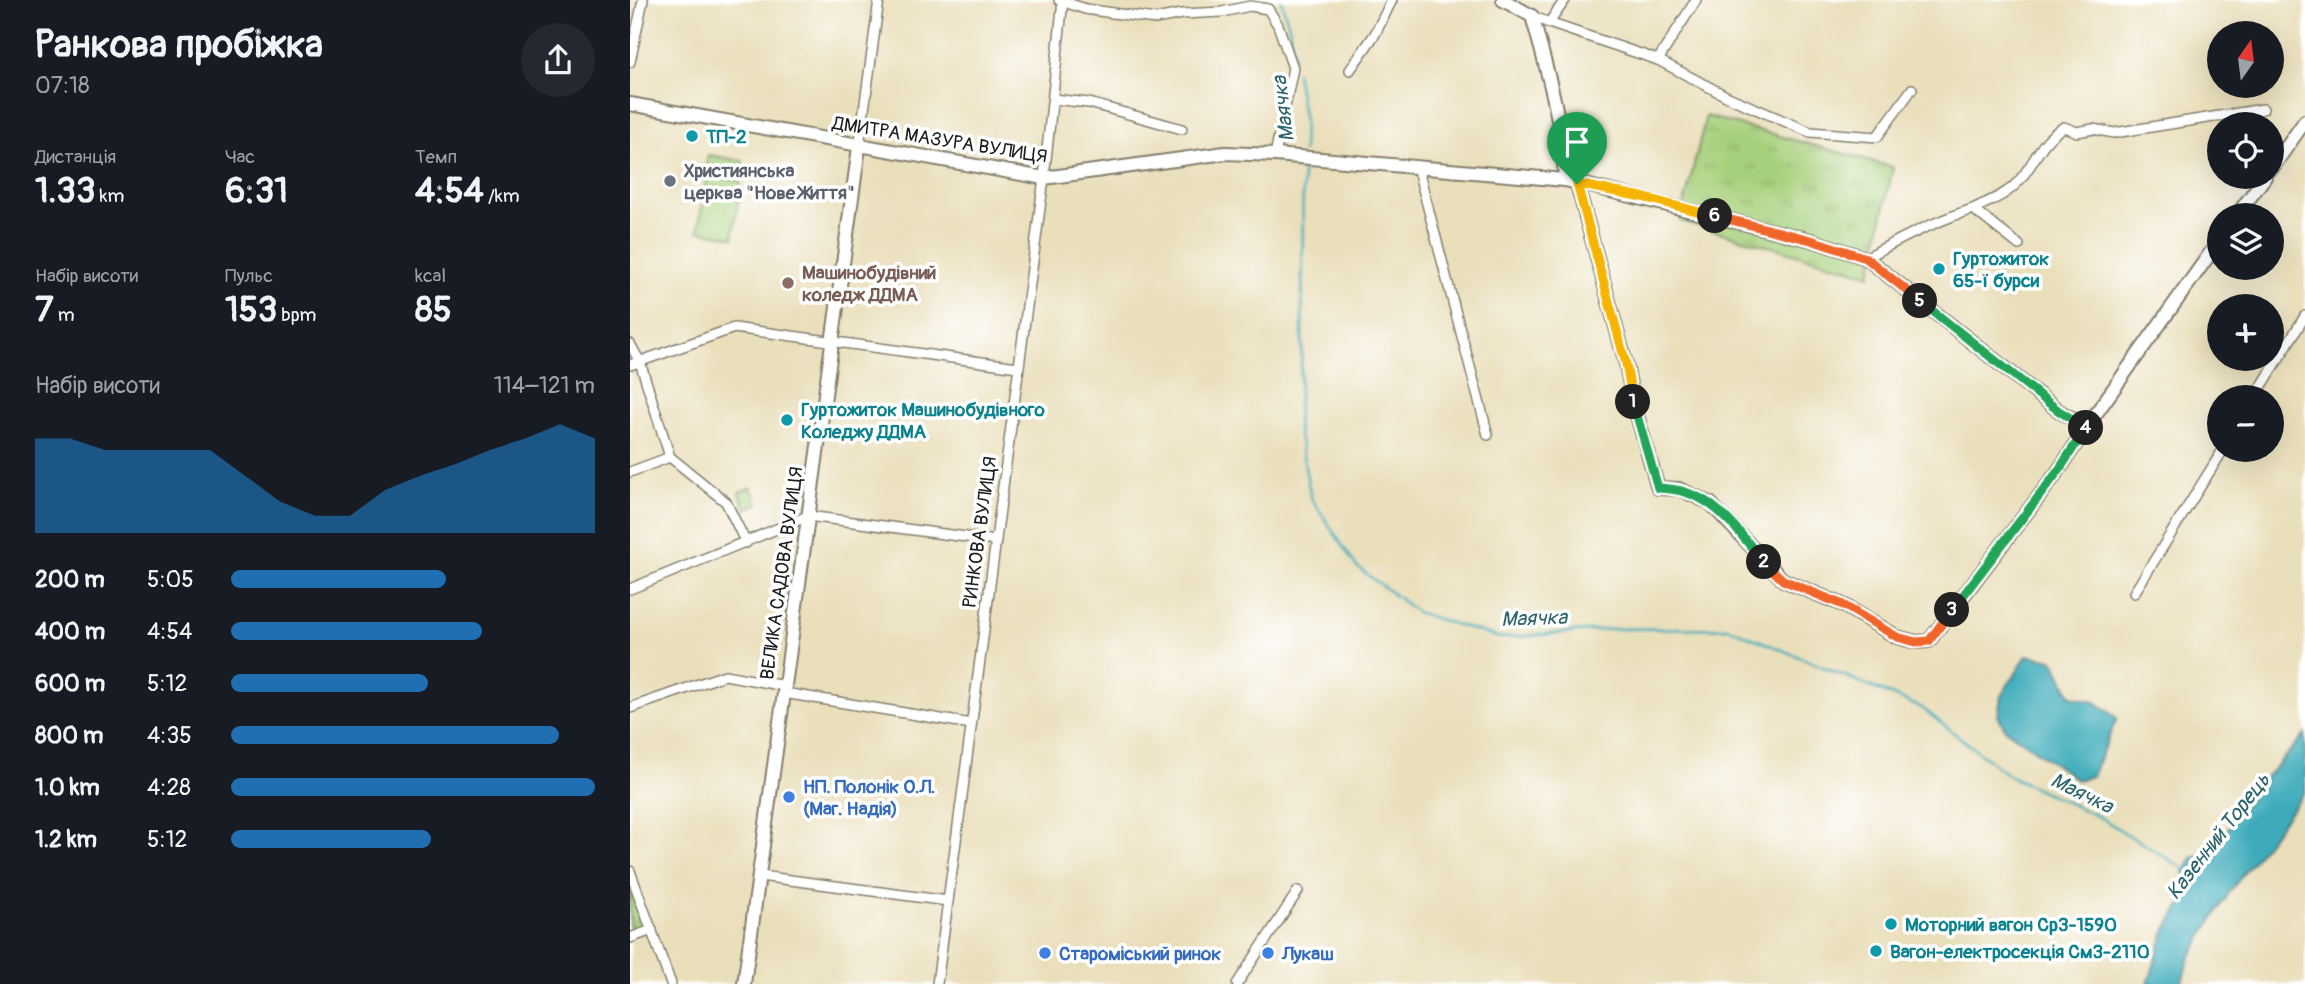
<!DOCTYPE html>
<html lang="uk">
<meta charset="utf-8">
<style>
body{margin:0;font-family:Pangolin,sans-serif;background:#242831;color:#f1f3f6;height:100vh;display:flex;flex-direction:column;font-size:26px;white-space:nowrap}
*{box-sizing:border-box;margin:0}
p{font-size:23px;color:#9ea1a6}
.icon{flex:none;width:38px;height:38px;fill:none;stroke:currentColor;stroke-width:2;stroke-linecap:round;stroke-linejoin:round}
.map{position:relative;flex:1;overflow:hidden}
.drawer{display:flex;flex-direction:column;background:#171b24;width:630px}
.drawer>*{flex:none}
.needle{width:46px;rotate:14deg}
.fabs{position:absolute;left:1577px;top:21px;display:grid;gap:14px}
.fabs a{display:grid;place-items:center;width:77px;height:77px;border-radius:50%;background:#171b24;box-shadow:0 7px 28px #0002;font-size:35px}
.pin{position:absolute;display:grid;place-items:center;width:60px;height:60px;color:#fff;margin:-72px -30px;border-radius:50% 50% 50% 0;rotate:-45deg;box-shadow:0 0 7px #0007}
.pin .icon{rotate:45deg}
.km{position:absolute;width:35px;height:35px;margin:-18px;border-radius:50%;background:#222;color:#fff;font-size:19px;line-height:35px;text-align:center}
.round{display:grid;place-items:center;flex:none;width:74px;height:74px;border-radius:37px;background:#242831}
.headline{display:flex;align-items:center;justify-content:space-between;height:119px;padding:0 35px}
h1{font-size:38px;font-weight:800;line-height:52px}
.figures{display:grid;grid-template-columns:repeat(3,1fr);gap:10px;height:119px;padding:7px 35px}
.figures div{display:grid;align-content:center}
.figures b{font-size:35px;font-weight:800}
.figures small{font-size:19px;font-weight:400}
.figures p{font-size:19px}
.chart{height:196px;padding:14px 35px}
.chart p{display:flex;justify-content:space-between}
.chart svg{width:100%;height:126px;margin-top:7px;fill:#1f6fb2;opacity:.7}
ul{padding:0 35px;list-style:none;font-size:23px}
li{display:grid;grid-template-columns:112px 84px 1fr;align-items:center;height:52px}
li i{height:18px;border-radius:9px;background:#1f6fb2}
main{display:flex;flex:1;min-height:0}
.map>svg:first-child{display:block}
.grass{fill:url(#grass-tufts);stroke:#62764c;stroke-width:2}
.park{fill:url(#park-crowns);stroke:#62764c;stroke-width:2}
.pitch{fill:#a7d07c;stroke:#62764c;stroke-width:2}
.water{fill:#3cabba;stroke:#2c646b;stroke-width:2}
.lines{fill:none;stroke-linecap:round;stroke-linejoin:round}
.stream{stroke:#3cabba;stroke-width:2.5}
.street-casing{stroke:#837e6c;stroke-width:12}
.secondary-casing{stroke:#837e6c;stroke-width:16}
.street{stroke:#fff;stroke-width:9}
.secondary{stroke:#fff;stroke-width:12}
.split-1-casing{stroke:#fff;stroke-width:14}
.split-2-casing{stroke:#fff;stroke-width:14}
.split-3-casing{stroke:#fff;stroke-width:14}
.split-4-casing{stroke:#fff;stroke-width:14}
.split-5-casing{stroke:#fff;stroke-width:14}
.split-6-casing{stroke:#fff;stroke-width:14}
.split-7-casing{stroke:#fff;stroke-width:14}
.split-1{stroke:#f5b400;stroke-width:9}
.split-2{stroke:#22a559;stroke-width:9}
.split-3{stroke:#f0652b;stroke-width:9}
.split-4{stroke:#22a559;stroke-width:9}
.split-5{stroke:#22a559;stroke-width:9}
.split-6{stroke:#f0652b;stroke-width:9}
.split-7{stroke:#f5b400;stroke-width:9}
.culture-dot{fill:#0f9aa8;stroke:#fff;stroke-width:2.5}
.worship-dot{fill:#6b7280;stroke:#fff;stroke-width:2.5}
.education-dot{fill:#8d6e63;stroke:#fff;stroke-width:2.5}
.shop-dot{fill:#3f7fe0;stroke:#fff;stroke-width:2.5}
.labels{text-anchor:middle;stroke-width:7;stroke-linejoin:round;paint-order:stroke}
.culture-label{font-size:19px;font-weight:bold;fill:#0d838f;stroke:#fff;text-anchor:start}
.street-label{font-size:19px;fill:#1c1c1c;stroke:#fff}
.worship-label{font-size:19px;font-weight:bold;fill:#5b616d;stroke:#fff;text-anchor:start}
.education-label{font-size:19px;font-weight:bold;fill:#785e54;stroke:#fff;text-anchor:start}
.shop-label{font-size:19px;font-weight:bold;fill:#366cbe;stroke:#fff;text-anchor:start}
.water-label{font-size:21px;font-style:italic;fill:#2c646b;stroke:#fff}
</style>
<main>
<section class="drawer">
<div class="headline"><div><h1>Ранкова пробіжка</h1><p>07:18</p></div><a class="round"><svg class="icon" aria-label="share" viewBox="0 0 24 24"><path d="M12 15V3M7 8l5-5 5 5M5 13v7h14v-7"/></svg></a></div>
<div class="figures">
<div><p>Дистанція</p><b>1.33<small> km</small></b></div>
<div><p>Час</p><b>6:31</b></div>
<div><p>Темп</p><b>4:54<small> /km</small></b></div>
</div>
<div class="figures">
<div><p>Набір висоти</p><b>7<small> m</small></b></div>
<div><p>Пульс</p><b>153<small> bpm</small></b></div>
<div><p>kcal</p><b>85</b></div>
</div>
<div class="chart"><p><span>Набір висоти</span>114–121 m</p>
<svg viewBox="0 0 160 44" preserveAspectRatio="none"><path d="M0 44V11L10 11L20 15L30 15L40 15L50 15L60 24L70 33L80 38L90 38L100 29L110 24L120 20L130 15L140 11L150 6L160 11V44z"/></svg>
</div>
<ul>
<li><b>200 m</b>5:05<i style="width:59%"></i></li>
<li><b>400 m</b>4:54<i style="width:69%"></i></li>
<li><b>600 m</b>5:12<i style="width:54%"></i></li>
<li><b>800 m</b>4:35<i style="width:90%"></i></li>
<li><b>1.0 km</b>4:28<i style="width:100%"></i></li>
<li><b>1.2 km</b>5:12<i style="width:55%"></i></li>
</ul>
</section>
<div class="map">
<svg width="1675" height="984" viewBox="0 0 1675 984">
<defs>
<pattern id="grass-tufts" width="24" height="20" patternUnits="userSpaceOnUse" patternTransform="scale(1.75)"><rect width="24" height="20" fill="#a7d07c"/><path d="M3 7l-1-3M5 7V3M7 7l1-3M15 17l-1-3M17 17v-4M19 17l1-3" fill="none" stroke="#8fb26b"/></pattern>
<pattern id="park-crowns" width="20" height="18" patternUnits="userSpaceOnUse" patternTransform="scale(1.75)"><rect width="20" height="18" fill="#a7d07c"/><path d="M2 6a3 3 0 1 1 6 0M12 15a3 3 0 1 1 6 0" fill="none" stroke="#8fb26b"/></pattern>
</defs>
<rect width="100%" height="100%" fill="#fff"/>
<filter id="ink" filterUnits="userSpaceOnUse"><feTurbulence type="fractalNoise" baseFrequency=".0143" numOctaves="2"/><feDisplacementMap in="SourceGraphic" scale="14" xChannelSelector="R" yChannelSelector="G"/><feConvolveMatrix kernelMatrix="1 2 1 2 8 2 1 2 1" color-interpolation-filters="sRGB"/></filter>
<filter id="wash" filterUnits="userSpaceOnUse"><feTurbulence type="fractalNoise" baseFrequency=".00686" numOctaves="4" result="noise"/><feDisplacementMap in="SourceGraphic" scale="28" xChannelSelector="R" yChannelSelector="G"/><feGaussianBlur stdDeviation="1.57" result="paint"/><feColorMatrix in="noise" values="0 0 0 0 0 0 0 0 0 0 0 0 0 0 0 0 0 1.4 0 .05"/><feComposite in="paint" operator="in"/></filter>
<g filter="url(#wash)">
<rect width="100%" height="100%" fill="#eadfbb"/>
<path class="grass" d="M1076,116L1263,167L1240,275L1050,221Z"/>
<path class="park" d="M0,891L14,928L0,933Z"/>
<g class="pitch">
<path d="M78,155L113,161L110,178L76,173Z"/>
<path d="M77,176L111,181L103,237L68,231Z"/>
<path d="M121,487L128,504L116,509L109,492Z"/>
</g>
<g class="water">
<path d="M1397,655L1423,660L1441,696L1464,701L1487,718L1462,776L1447,780L1375,729L1368,716L1371,696Z"/>
<path d="M1675,734V792L1599,893L1560,957L1551,984H1518L1534,934L1559,892L1554,871L1562,858L1582,851L1628,787Z"/>
</g>
<g class="lines">
<g class="stream">
<path d="M651,0L659,26L664,58"/>
<path d="M666,72L674,122L673,152"/>
<path d="M673,162L672,349L667,425L681,498L726,566L788,613L870,638L983,629L1099,628L1292,708L1378,775L1469,817L1558,871"/>
</g>
</g>
</g>
<g filter="url(#ink)">
<g class="lines">
<defs>
<g id="street">
<path d="M429,0L455,9L525,19L552,14L592,12L620,6L638,9L648,25L663,68L645,155"/>
<path d="M902,16L919,23L1028,60L1098,97L1180,132L1247,137L1282,89"/>
<path d="M919,23L935,0"/>
<path d="M1028,60L1066,0"/>
<path d="M0,62L13,0"/>
<path d="M720,70L745,34L762,0"/>
<path d="M423,99L459,103L552,129"/>
<path d="M229,147L249,0"/>
<path d="M787,166L858,435"/>
<path d="M1343,209C1359,201 1375,196 1387,183C1405,164 1410,140 1434,127L1447,132L1463,129L1484,133L1633,109"/>
<path d="M1236,258C1271,238 1305,221 1343,209L1389,245"/>
<path d="M0,344L10,362L40,457"/>
<path d="M0,365L104,328L388,367"/>
<path d="M1625,397L1675,316"/>
<path d="M40,457L96,502L116,543"/>
<path d="M0,472L40,457"/>
<path d="M0,589L178,516L366,541"/>
<path d="M1504,593L1593,450"/>
<path d="M154,693L341,724"/>
<path d="M0,708L95,675L155,686"/>
<path d="M0,871L41,984"/>
<path d="M130,876L318,901"/>
<path d="M0,938L22,930"/>
<path d="M307,984L414,178L433,0"/>
<path d="M607,984L668,891"/>
</g>
<g id="secondary">
<path d="M873,0L902,16C917,70 933,123 935,180"/>
<path d="M0,104L414,178L595,153L645,155L935,180L1181,240L1236,258L1429,411C1441,418 1448,423 1462,419"/>
<path d="M1642,168L1675,121"/>
<path d="M947,184L996,364L1004,405L1028,488L1049,489L1080,503L1153,580L1213,605L1267,637L1286,642L1299,641L1429,470L1462,419L1589,241"/>
<path d="M1607,215L1635,177"/>
<path d="M114,984L229,147"/>
</g>
</defs>
<use href="#street" class="street-casing"/>
<use href="#secondary" class="secondary-casing"/>
<use href="#street" class="street"/>
<use href="#secondary" class="secondary"/>
</g>
</g>
<g class="lines" filter="url(#ink)">
<defs>
<path id="split-1" d="M947,184L996,364L1003,402"/>
<path id="split-2" d="M1003,402L1028,488C1082,489 1102,525 1134,562"/>
<path id="split-3" d="M1134,562L1153,580L1213,605L1267,637L1286,642L1299,641L1322,610"/>
<path id="split-4" d="M1322,610L1429,470L1456,428"/>
<path id="split-5" d="M1290,301L1429,411L1445,421L1462,419L1456,428"/>
<path id="split-6" d="M1085,216L1181,240L1236,258L1290,301"/>
<path id="split-7" d="M947,184L1012,197L1085,216"/>
</defs>
<use href="#split-1" class="split-1-casing"/>
<use href="#split-2" class="split-2-casing"/>
<use href="#split-3" class="split-3-casing"/>
<use href="#split-4" class="split-4-casing"/>
<use href="#split-5" class="split-5-casing"/>
<use href="#split-6" class="split-6-casing"/>
<use href="#split-7" class="split-7-casing"/>
<use href="#split-1" class="split-1"/>
<use href="#split-2" class="split-2"/>
<use href="#split-3" class="split-3"/>
<use href="#split-4" class="split-4"/>
<use href="#split-5" class="split-5"/>
<use href="#split-6" class="split-6"/>
<use href="#split-7" class="split-7"/>
</g>
<g class="culture-dot">
<circle cx="62" cy="136" r="7"/>
<circle cx="1309" cy="269" r="7"/>
<circle cx="157" cy="420" r="7"/>
<circle cx="1261" cy="924" r="7"/>
<circle cx="1246" cy="951" r="7"/>
</g>
<circle class="worship-dot" cx="40" cy="181" r="7"/>
<circle class="education-dot" cx="158" cy="283" r="7"/>
<g class="shop-dot">
<circle cx="159" cy="797" r="7"/>
<circle cx="415" cy="953" r="7"/>
<circle cx="638" cy="953" r="7"/>
</g>
<g class="labels">
<g class="culture-label">
<text x="76" y="143">ТП-2</text>
<text x="1323" y="265">Гуртожиток<tspan x="1323" dy="22">65-ї бурси</tspan></text>
<text x="171" y="416">Гуртожиток Машинобудівного<tspan x="171" dy="22">Коледжу ДДМА</tspan></text>
<text x="1275" y="931">Моторний вагон Ср3-1590</text>
<text x="1260" y="958">Вагон-електросекція См3-2110</text>
</g>
<g class="street-label">
<text transform="translate(310 139) rotate(9)" y="7">ДМИТРА МАЗУРА ВУЛИЦЯ</text>
<text transform="translate(349 532) rotate(-82)" y="7">РИНКОВА ВУЛИЦЯ</text>
<text transform="translate(151 573) rotate(-82)" y="7">ВЕЛИКА САДОВА ВУЛИЦЯ</text>
</g>
<g class="worship-label">
<text x="54" y="177">Християнська<tspan x="54" dy="22">церква "Нове Життя"</tspan></text>
</g>
<g class="education-label">
<text x="172" y="279">Машинобудівний<tspan x="172" dy="22">коледж ДДМА</tspan></text>
</g>
<g class="shop-label">
<text x="173" y="793">НП. Полонік О.Л.<tspan x="173" dy="22">(Маг. Надія)</tspan></text>
<text x="429" y="960">Староміський ринок</text>
<text x="652" y="960">Лукаш</text>
</g>
<g class="water-label">
<text transform="translate(653 109) rotate(-97)" y="7">Маячка</text>
<text transform="translate(904 618) rotate(-2)" y="7">Маячка</text>
<text transform="translate(1452 793) rotate(26)" y="7">Маячка</text>
<text transform="translate(1588 836) rotate(-52)" y="7">Казенний Торець</text>
</g>
</g>
</svg>
<div class="fabs">
<a><svg class="needle" viewBox="-14 -14 28 28"><path d="M0-13l5 13h-10z" fill="#e53935"/><path d="M0 13l5-13h-10z" fill="#9ea1a6"/></svg></a>
<a><svg class="icon" aria-label="locate" viewBox="0 0 24 24"><circle cx="12" cy="12" r="6"/><path d="M12 2v4M12 18v4M2 12h4M18 12h4"/></svg></a>
<a><svg class="icon" aria-label="layers" viewBox="0 0 24 24"><path d="M12 4l9 5-9 5-9-5zM3 14l9 5 9-5"/></svg></a>
<a>+</a>
<a>−</a>
</div>
<div class="pin" style="left:947px;top:184px;background:#1e9e55"><svg class="icon" aria-label="arrive" viewBox="0 0 24 24"><path d="M6 21V4h12l-3 4 3 4H6"/></svg></div>
<b class="km" style="left:1003px;top:402px">1</b>
<b class="km" style="left:1134px;top:562px">2</b>
<b class="km" style="left:1322px;top:610px">3</b>
<b class="km" style="left:1456px;top:428px">4</b>
<b class="km" style="left:1290px;top:301px">5</b>
<b class="km" style="left:1085px;top:216px">6</b>
</div>
</main>
